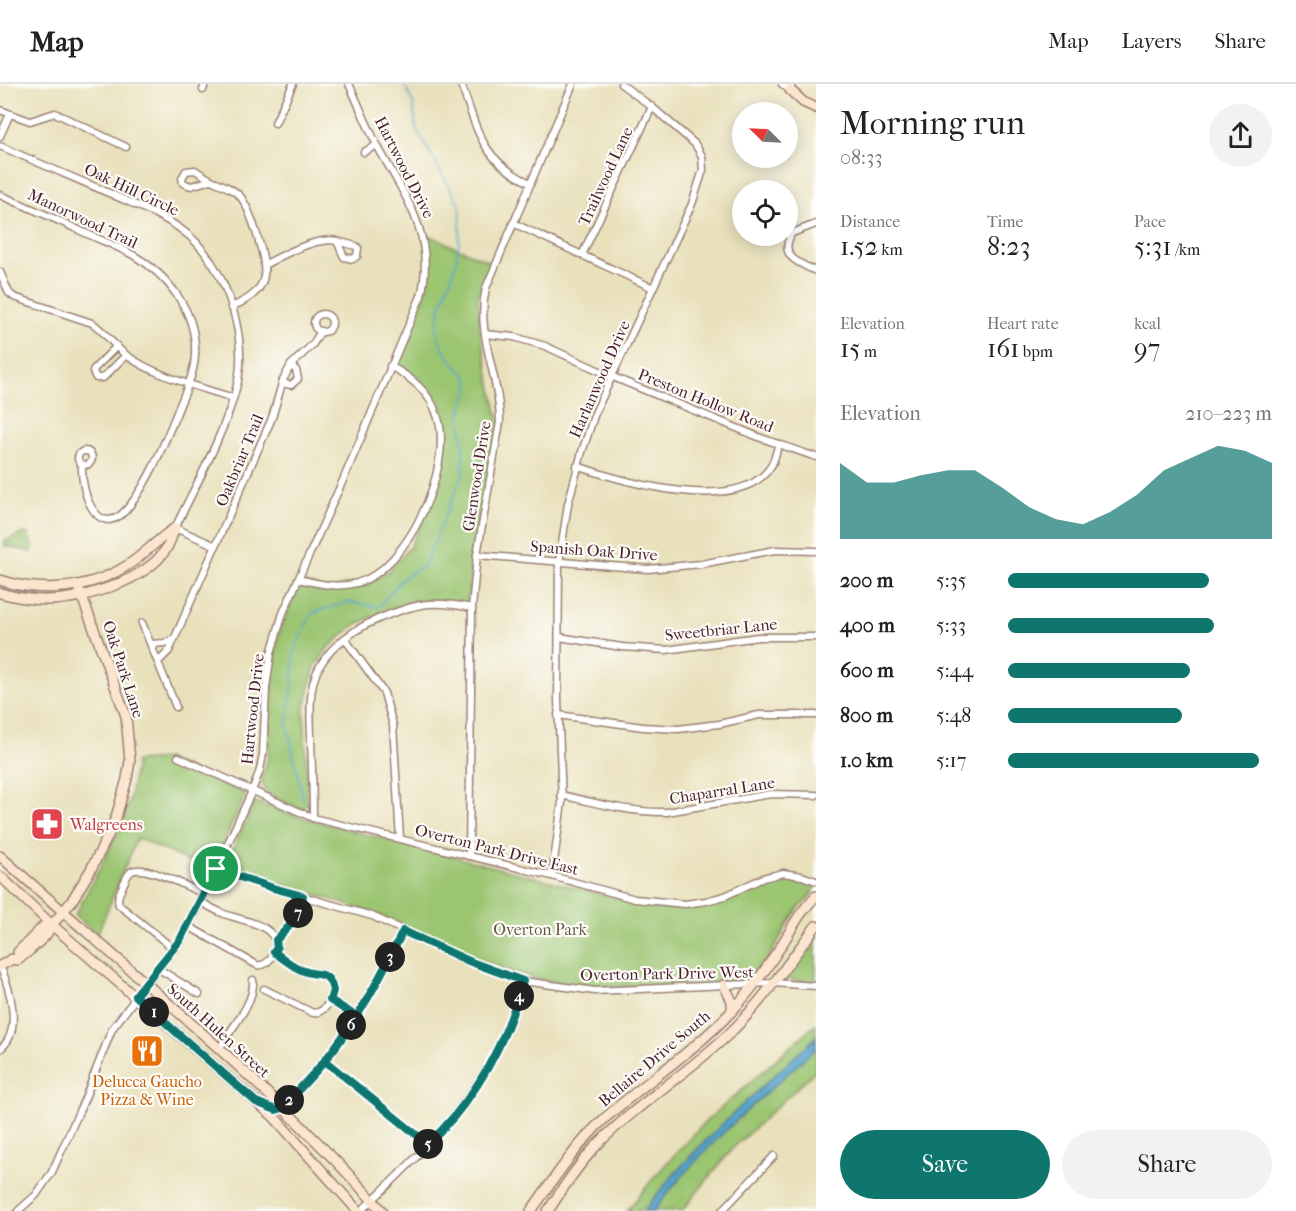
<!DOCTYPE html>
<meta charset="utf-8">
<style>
body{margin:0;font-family:"IM FELL French Canon",serif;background:#f2f2f2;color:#222;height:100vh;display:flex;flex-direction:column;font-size:22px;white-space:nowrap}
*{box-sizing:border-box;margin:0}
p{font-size:20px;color:#767676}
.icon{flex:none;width:33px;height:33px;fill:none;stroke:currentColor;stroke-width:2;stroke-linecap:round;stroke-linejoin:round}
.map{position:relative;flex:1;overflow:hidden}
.panel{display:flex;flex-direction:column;background:#fff;width:480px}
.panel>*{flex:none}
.needle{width:39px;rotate:294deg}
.tools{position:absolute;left:732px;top:18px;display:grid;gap:12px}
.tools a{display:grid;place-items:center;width:66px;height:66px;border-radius:50%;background:#fff;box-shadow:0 3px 15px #0003;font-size:30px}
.pin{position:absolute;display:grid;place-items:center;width:51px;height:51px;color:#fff;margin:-26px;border:3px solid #fff;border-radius:50%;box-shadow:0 2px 6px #0007}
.km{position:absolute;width:30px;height:30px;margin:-15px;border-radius:50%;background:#222;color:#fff;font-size:16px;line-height:30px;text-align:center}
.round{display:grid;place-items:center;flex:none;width:63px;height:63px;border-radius:32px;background:#f2f2f2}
.headline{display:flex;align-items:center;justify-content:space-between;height:102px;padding:0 24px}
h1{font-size:33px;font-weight:600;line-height:45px}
.figures{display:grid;grid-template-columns:repeat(3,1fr);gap:9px;height:102px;padding:6px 24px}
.figures div{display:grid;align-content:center}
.figures b{font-size:26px;font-weight:600}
.figures small{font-size:16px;font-weight:400}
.figures p{font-size:16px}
.chart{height:168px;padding:12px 24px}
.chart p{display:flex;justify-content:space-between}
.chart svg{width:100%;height:108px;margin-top:6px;fill:#0f766e;opacity:.7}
.cta{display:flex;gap:12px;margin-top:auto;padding:12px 24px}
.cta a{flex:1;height:69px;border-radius:36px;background:#0f766e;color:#fff;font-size:24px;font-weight:600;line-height:69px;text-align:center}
.cta a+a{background:#f2f2f2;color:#222}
ul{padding:0 24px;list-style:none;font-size:20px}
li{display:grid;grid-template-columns:96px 72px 1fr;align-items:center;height:45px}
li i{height:15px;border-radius:8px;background:#0f766e}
header{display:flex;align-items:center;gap:36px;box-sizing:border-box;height:84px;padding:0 30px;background:#fff;border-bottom:2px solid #e0e0e0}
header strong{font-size:28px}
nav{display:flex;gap:33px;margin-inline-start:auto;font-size:21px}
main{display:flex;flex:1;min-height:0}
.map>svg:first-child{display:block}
.green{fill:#9bc571;stroke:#72724e;stroke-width:1.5}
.water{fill:#51a3cc;stroke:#4e617c;stroke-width:1.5}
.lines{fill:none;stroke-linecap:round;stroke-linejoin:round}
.stream{stroke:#51a3cc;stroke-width:1.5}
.street-casing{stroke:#9a8074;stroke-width:9}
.secondary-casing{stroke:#9a8074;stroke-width:12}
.street{stroke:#fff;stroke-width:6}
.secondary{stroke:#fbe5cf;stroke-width:9}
.route-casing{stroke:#fff;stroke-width:12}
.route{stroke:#0f766e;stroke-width:8}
.labels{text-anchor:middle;stroke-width:4.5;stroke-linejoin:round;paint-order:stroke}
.street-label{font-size:16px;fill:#4a1f2b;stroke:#fdfcf7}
.health-label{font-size:16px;fill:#be3a42;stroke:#fdfcf7;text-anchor:start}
.park-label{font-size:16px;fill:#665944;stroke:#fdfcf7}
.food-label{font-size:16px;fill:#c56008;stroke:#fdfcf7}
</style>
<header>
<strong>Map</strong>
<nav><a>Map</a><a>Layers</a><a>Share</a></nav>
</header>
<main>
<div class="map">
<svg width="816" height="1127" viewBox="0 0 816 1127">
<rect width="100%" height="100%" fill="#fdfcf7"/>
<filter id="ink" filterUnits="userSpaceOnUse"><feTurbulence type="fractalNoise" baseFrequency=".0167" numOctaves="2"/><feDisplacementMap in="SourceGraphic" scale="12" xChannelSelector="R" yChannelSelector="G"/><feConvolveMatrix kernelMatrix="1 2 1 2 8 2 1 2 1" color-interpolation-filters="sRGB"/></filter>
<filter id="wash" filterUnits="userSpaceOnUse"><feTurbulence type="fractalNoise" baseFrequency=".008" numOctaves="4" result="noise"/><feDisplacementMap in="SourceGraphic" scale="24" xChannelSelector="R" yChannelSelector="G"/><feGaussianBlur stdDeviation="1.35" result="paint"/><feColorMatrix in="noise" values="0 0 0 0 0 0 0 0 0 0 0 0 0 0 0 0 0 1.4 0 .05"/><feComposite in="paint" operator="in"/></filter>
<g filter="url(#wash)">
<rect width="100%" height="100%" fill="#e9e1bc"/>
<g class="green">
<path d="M425,150L492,179L478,211L480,248L499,338L478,439L467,518L414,517L378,530L355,541L328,564L315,582L304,626L308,720L302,725C292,721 266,712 263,703C259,692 267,683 268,672C270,638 268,604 274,571C279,545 290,521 301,498L329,506L345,501L366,502L389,487L410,463L431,418L443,364V341L434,316L418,293L396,281V275C406,252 422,227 426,201C430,185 427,166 425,150Z"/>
<path d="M24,449L28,450L33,464L31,468L5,462V457Z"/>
<path d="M167,675L246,710L210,787L137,754L97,851L75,831L116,753L130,714L136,677Z"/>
<path d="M255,718L303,734L659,825L706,821L780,795H795L814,801C816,811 804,818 798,825C788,838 782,852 773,866C767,876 759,886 752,896C691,899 620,907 560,899C497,890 444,857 385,834C333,813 278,802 225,781Z"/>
<path d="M816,851V898L783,895Z"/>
<path d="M816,940V986L732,1065L682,1127H627L655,1092L702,1041Z"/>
</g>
<path class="water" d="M816,953V964C760,1015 699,1066 654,1127H644C693,1062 757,1008 816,953Z"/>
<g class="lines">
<path class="stream" d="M303,715L287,640L292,606L295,565L312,529L348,518L378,523L404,493L424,482L463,390V359L460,330L469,305V295C456,283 441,268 438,250C433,229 452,199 456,178C459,160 462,140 460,122L416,44L413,19L404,0"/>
</g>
</g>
<g filter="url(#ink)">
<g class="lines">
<defs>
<g id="street">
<path d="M461,0C478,47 481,76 530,99"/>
<path d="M782,0L790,6L792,0"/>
<path d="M203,6L205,0"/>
<path d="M0,26L30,37L55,29L126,63"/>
<path d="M275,39L293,0"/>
<path d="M0,52L10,30"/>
<path d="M0,62C36,78 72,93 109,109C133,120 160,130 182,146C223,175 248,248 238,297C227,345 197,399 175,444L216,462"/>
<path d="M364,68L377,61"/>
<path d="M195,86L211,96L191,102L183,99L182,94L186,87Z"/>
<path d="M211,96C221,100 232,104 240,112C248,122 253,138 257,151C268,187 272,207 231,223"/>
<path d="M0,111C28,123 56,135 83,148C100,156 117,162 133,171C168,191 197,228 195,270C195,290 183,312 176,331C163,362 151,393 131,420C100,462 80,411 82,380"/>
<path d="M513,139L653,204"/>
<path d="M816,140L792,149C778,172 798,179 816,187"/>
<path d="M337,157L356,162L358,164L357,172L353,175L344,173Z"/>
<path d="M582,171L652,23"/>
<path d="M266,180C283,171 318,152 337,157"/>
<path d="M0,188L9,209L14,213L92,239C105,247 113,262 126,271C157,293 197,302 233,314"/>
<circle cx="323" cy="239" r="9"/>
<path d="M485,250L514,253L545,262L613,293L761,354L816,373"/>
<path d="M117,262L94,285L93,288L96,294H103L126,271"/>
<path d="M282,299L291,301L298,295L296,286L291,281"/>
<circle cx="85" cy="374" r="7"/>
<path d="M577,382C621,397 740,433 771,382C775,376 776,367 779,360"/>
<path d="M477,471L648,485L701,480L775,466L816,467"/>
<path d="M298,495C317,499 337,505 357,499C408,485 453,383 438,334C431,309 412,294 390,282"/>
<path d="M142,539L176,623"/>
<path d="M559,553L622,563L666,566L758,553H816"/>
<path d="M345,555L384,609L393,641L400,755"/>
<path d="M151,560L165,559L174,555"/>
<path d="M158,578L169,567L272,334L283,296L291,281L313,260L321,247"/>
<path d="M558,631L643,643L678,645L719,640L759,631H816"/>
<path d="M178,673L313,734L552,792L635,815L685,820L706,817L725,812L763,794L783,789L802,792L816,797"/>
<path d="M561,711C596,719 631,729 667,728L771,710L816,711"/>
<path d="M313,734C313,708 312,682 311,656C311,639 309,622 312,605C317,571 348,548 378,535C417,519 430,516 472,524"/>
<path d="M469,772L472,524L477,471L500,338C500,293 475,250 486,204L573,0"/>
<path d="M216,785L273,804L372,832L471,878L523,897L595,907L773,899L816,902"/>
<path d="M552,792L562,718L558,615L559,479L568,420L582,368L595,329L692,120L703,86L702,72L695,60L652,23L621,0"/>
<path d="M188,842L257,881C268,883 272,872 277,864C275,838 240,837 222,829C215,826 208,822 201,818"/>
<path d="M276,856L296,835L304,811"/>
<path d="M174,865L119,821C116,813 121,807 124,799C126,795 128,789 132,787C145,780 190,804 204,810"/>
<path d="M159,885L199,910"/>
<path d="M264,905L313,929C329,929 339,904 326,893C319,887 311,890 303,887C293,882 284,875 274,869"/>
<path d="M330,917L357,933"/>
<path d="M220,964C231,943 255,920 253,896"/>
<path d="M0,965C23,948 10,904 0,882"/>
<path d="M325,977L428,1060"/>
<path d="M283,1024C296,1007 313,992 326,975C358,936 381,892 403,847"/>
<path d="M18,1127L36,1111L52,1088L85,1014L112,945L180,856L201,818L252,707L260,686L263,670L266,604L271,569L283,529L344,394L421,212C436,151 405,113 378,63C367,42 359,21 349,0"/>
<path d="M361,1127C436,1056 495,999 523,897"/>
<path d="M722,1127L774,1072"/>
</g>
<g id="secondary">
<path d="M790,6L803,18L816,24"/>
<path d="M0,496C42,510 91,505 128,481C145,470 158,455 175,444"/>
<path d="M0,509C15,513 30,516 46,516C81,516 146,497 166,465C170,459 172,451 175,444"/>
<path d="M0,772C130,888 266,996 382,1127"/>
<path d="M0,792L52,841L274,1033L358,1127"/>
<path d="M18,868L44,842L52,841"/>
<path d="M0,882L12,875L18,876L30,866L46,851L52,841L71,818L90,787L107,754L116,733L127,695L130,677L126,632L78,502"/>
<path d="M724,901L732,917V927"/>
<path d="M531,1127C554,1095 575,1062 604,1035C645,998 692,969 730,929C747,911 763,890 777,868C792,846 796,832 816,812"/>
<path d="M548,1127C563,1104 578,1081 597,1061C638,1019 688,989 730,949C763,917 789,878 816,842"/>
</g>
</defs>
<use href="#street" class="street-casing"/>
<use href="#secondary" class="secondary-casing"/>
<use href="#street" class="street"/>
<use href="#secondary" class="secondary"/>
</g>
</g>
<g class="lines" filter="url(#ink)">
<defs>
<path id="route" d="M216,785L180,856L135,912L256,1018L276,1026L283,1024C296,1007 313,992 326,975C358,936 381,892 403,847L471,878L523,897C506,958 475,1016 428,1060L325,977L357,933L330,916L333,907C329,885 318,893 304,887C293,883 284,875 274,868L277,864L276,856L296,835L303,812L273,804L216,785"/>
</defs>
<use href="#route" class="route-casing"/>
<use href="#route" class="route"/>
</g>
<defs>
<symbol id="pharmacy-square" viewBox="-11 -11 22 22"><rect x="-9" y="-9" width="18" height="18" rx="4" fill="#e0444e" stroke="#fdfcf7"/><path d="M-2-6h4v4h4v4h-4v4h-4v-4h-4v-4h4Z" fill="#fff"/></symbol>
<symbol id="restaurant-square" viewBox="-11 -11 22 22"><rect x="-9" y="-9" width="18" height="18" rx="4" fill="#e8710a" stroke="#fdfcf7"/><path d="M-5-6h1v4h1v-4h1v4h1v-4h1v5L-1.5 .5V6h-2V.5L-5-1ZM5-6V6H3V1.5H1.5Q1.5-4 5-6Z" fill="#fff"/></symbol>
</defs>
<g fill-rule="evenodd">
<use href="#pharmacy-square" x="28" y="721" width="38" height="38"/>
<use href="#restaurant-square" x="128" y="948" width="38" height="38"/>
</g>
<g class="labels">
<g class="street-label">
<text transform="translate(405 83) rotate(63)" y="6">Hartwood Drive</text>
<text transform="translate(605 92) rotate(-65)" y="6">Trailwood Lane</text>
<text transform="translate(132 105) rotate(25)" y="6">Oak Hill Circle</text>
<text transform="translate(83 134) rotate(25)" y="6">Manorwood Trail</text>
<text transform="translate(599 295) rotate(-66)" y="6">Harlanwood Drive</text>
<text transform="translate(706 316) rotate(22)" y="6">Preston Hollow Road</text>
<text transform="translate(239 376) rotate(-67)" y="6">Oakbriar Trail</text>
<text transform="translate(476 392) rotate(-81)" y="6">Glenwood Drive</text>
<text transform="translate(594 466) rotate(4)" y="6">Spanish Oak Drive</text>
<text transform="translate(721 545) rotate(-6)" y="6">Sweetbriar Lane</text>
<text transform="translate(124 585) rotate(72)" y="6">Oak Park Lane</text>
<text transform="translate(252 625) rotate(-84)" y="6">Hartwood Drive</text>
<text transform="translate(722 706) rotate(-9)" y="6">Chaparral Lane</text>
<text transform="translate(497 765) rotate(14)" y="6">Overton Park Drive East</text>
<text transform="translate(667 889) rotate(-1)" y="6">Overton Park Drive West</text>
<text transform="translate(219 946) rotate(42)" y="6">South Hulen Street</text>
<text transform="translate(654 974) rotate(-40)" y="6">Bellaire Drive South</text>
</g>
<g class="health-label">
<text x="70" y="746">Walgreens</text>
</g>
<g class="park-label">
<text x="540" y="851">Overton Park</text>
</g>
<g class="food-label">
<text x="147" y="1003">Delucca Gaucho<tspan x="147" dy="18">Pizza &amp; Wine</tspan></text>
</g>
</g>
</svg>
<div class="tools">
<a><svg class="needle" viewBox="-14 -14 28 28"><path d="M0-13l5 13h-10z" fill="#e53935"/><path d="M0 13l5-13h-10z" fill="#767676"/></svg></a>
<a><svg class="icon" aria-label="locate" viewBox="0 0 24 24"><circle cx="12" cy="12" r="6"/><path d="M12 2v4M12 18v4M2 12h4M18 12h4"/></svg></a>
</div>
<div class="pin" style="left:216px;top:785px;background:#1e9e55"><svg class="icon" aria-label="arrive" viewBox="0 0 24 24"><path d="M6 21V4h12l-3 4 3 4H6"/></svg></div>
<b class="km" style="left:154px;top:928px">1</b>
<b class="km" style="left:289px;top:1016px">2</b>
<b class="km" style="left:390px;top:873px">3</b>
<b class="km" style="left:519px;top:912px">4</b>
<b class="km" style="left:428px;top:1060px">5</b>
<b class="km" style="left:351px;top:941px">6</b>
<b class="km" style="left:298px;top:829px">7</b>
</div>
<section class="panel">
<div class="headline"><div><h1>Morning run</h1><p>08:33</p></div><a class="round"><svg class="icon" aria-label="share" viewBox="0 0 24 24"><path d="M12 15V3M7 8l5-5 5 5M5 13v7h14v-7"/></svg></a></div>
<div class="figures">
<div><p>Distance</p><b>1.52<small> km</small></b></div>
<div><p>Time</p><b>8:23</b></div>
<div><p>Pace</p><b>5:31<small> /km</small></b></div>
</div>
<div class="figures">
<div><p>Elevation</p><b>15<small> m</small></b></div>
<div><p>Heart rate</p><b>161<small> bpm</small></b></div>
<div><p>kcal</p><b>97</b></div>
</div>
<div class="chart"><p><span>Elevation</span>210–223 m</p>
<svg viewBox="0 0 160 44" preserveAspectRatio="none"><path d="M0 44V13L10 21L20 21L30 18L40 16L50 16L60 23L70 31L80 36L90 38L100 33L110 26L120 16L130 11L140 6L150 8L160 13V44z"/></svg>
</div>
<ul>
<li><b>200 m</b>5:35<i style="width:76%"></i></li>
<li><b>400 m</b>5:33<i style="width:78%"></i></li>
<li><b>600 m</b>5:44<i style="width:69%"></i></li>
<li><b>800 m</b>5:48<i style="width:66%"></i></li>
<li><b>1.0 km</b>5:17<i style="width:95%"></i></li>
</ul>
<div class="cta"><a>Save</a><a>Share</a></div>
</section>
</main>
